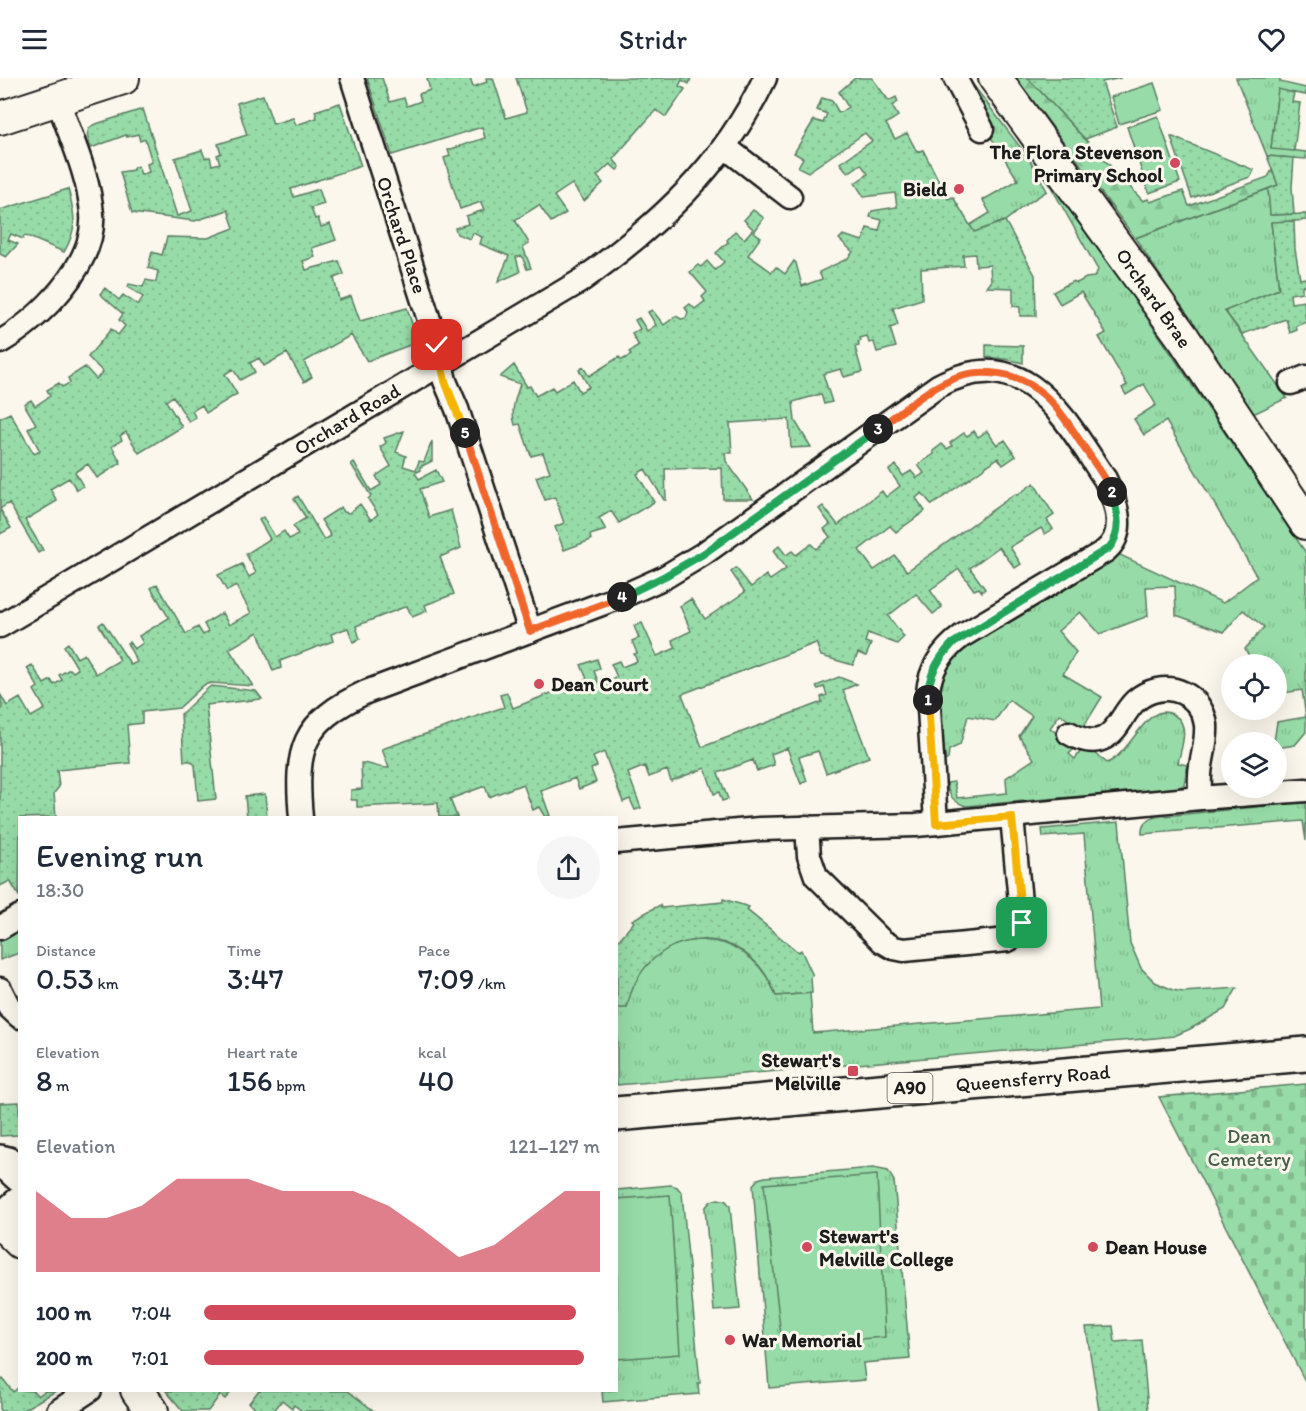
<!DOCTYPE html>
<meta charset="utf-8">
<style>
body{margin:0;font-family:Itim,sans-serif;background:#f6f6f7;color:#1f2937;height:100vh;display:flex;flex-direction:column;font-size:22px;white-space:nowrap}
*{box-sizing:border-box;margin:0}
p{font-size:20px;color:#747a83}
.icon{flex:none;width:33px;height:33px;fill:none;stroke:currentColor;stroke-width:2;stroke-linecap:round;stroke-linejoin:round}
.map{position:relative;flex:1;overflow:hidden}
.side{position:absolute;left:18px;top:738px;width:600px;height:576px;display:flex;flex-direction:column;background:#fff;border-radius:0px;box-shadow:0 6px 24px #0002}
.side>*{flex:none}
.fabs{position:absolute;left:1221px;top:576px;display:grid;gap:12px}
.fabs a{display:grid;place-items:center;width:66px;height:66px;border-radius:50%;background:#fff;box-shadow:0 6px 24px #0002;font-size:30px}
.pin{position:absolute;display:grid;place-items:center;width:51px;height:51px;color:#fff;margin:-26px;border-radius:12px;box-shadow:0 3px 9px #0006}
.km{position:absolute;width:30px;height:30px;margin:-15px;border-radius:50%;background:#222;color:#fff;font-size:16px;line-height:30px;text-align:center}
.round{display:grid;place-items:center;flex:none;width:63px;height:63px;border-radius:32px;background:#f6f6f7}
.headline{display:flex;align-items:center;justify-content:space-between;height:102px;padding:0 18px}
h1{font-size:33px;font-weight:600;line-height:45px}
.figures{display:grid;grid-template-columns:repeat(3,1fr);gap:9px;height:102px;padding:6px 18px}
.figures div{display:grid;align-content:center}
.figures b{font-size:30px;font-weight:600}
.figures small{font-size:16px;font-weight:400}
.figures p{font-size:16px}
.chart{height:168px;padding:12px 18px}
.chart p{display:flex;justify-content:space-between}
.chart svg{width:100%;height:108px;margin-top:6px;fill:#d1495b;opacity:.7}
ul{padding:0 18px;list-style:none;font-size:20px}
li{display:grid;grid-template-columns:96px 72px 1fr;align-items:center;height:45px}
li i{height:15px;border-radius:8px;background:#d1495b}
header{display:flex;justify-content:space-between;align-items:center;height:78px;padding:0 18px;background:#fff;font-size:27px;font-weight:600}
.map>svg:first-child{display:block}
.grass{fill:url(#grass-tufts);stroke:#5a7c62;stroke-width:1.5}
.forest{fill:url(#forest-firs);stroke:#5a7c62;stroke-width:1.5}
.cemetery{fill:url(#cemetery-stones);stroke:#5a7c62;stroke-width:1.5}
.park{fill:url(#park-dots);stroke:#5a7c62;stroke-width:1.5}
.pitch{fill:#97dca8;stroke:#5a7c62;stroke-width:1.5}
.lines{fill:none;stroke-linecap:round;stroke-linejoin:round}
.street-casing{stroke:#1c1c1c;stroke-width:27}
.secondary-casing{stroke:#1c1c1c;stroke-width:36}
.primary-casing{stroke:#1c1c1c;stroke-width:38}
.street{stroke:#fbf7ec;stroke-width:22}
.secondary{stroke:#fbf7ec;stroke-width:32}
.primary{stroke:#fbf7ec;stroke-width:33}
.split-1-casing{stroke:#fff;stroke-width:12}
.split-2-casing{stroke:#fff;stroke-width:12}
.split-3-casing{stroke:#fff;stroke-width:12}
.split-4-casing{stroke:#fff;stroke-width:12}
.split-5-casing{stroke:#fff;stroke-width:12}
.split-6-casing{stroke:#fff;stroke-width:12}
.split-1{stroke:#f5b400;stroke-width:8}
.split-2{stroke:#22a559;stroke-width:8}
.split-3{stroke:#f0652b;stroke-width:8}
.split-4{stroke:#22a559;stroke-width:8}
.split-5{stroke:#f0652b;stroke-width:8}
.split-6{stroke:#f5b400;stroke-width:8}
.poi-dot{fill:#d1495b;stroke:#fbf7ec;stroke-width:2}
.labels{text-anchor:middle;stroke-width:6;stroke-linejoin:round;paint-order:stroke}
.shield{fill:#fbf7ec;stroke:#5f5e5a;stroke-width:1.5}
.shield-label{font-size:18px;font-weight:bold;fill:#1c1c1c}
.poi-label{font-size:20px;font-weight:bold;fill:#1c1c1c;stroke:#fbf7ec;text-anchor:start}
.street-label{font-size:20px;fill:#1c1c1c;stroke:#fbf7ec}
.park-label{font-size:20px;fill:#475f4d;stroke:#fbf7ec}
</style>
<header><svg class="icon" aria-label="menu" viewBox="0 0 24 24"><path d="M4 6h16M4 12h16M4 18h16"/></svg>Stridr<svg class="icon" aria-label="heart" viewBox="0 0 24 24"><path d="M12 20l-8-8c-3-5 5-10 8-4 3-6 11-1 8 4z"/></svg></header>
<div class="map">
<svg width="1306" height="1333" viewBox="0 0 1306 1333">
<defs>
<pattern id="grass-tufts" width="24" height="20" patternUnits="userSpaceOnUse" patternTransform="scale(1.5)"><rect width="24" height="20" fill="#97dca8"/><path d="M3 7l-1-3M5 7V3M7 7l1-3M15 17l-1-3M17 17v-4M19 17l1-3" fill="none" stroke="#82bc90"/></pattern>
<pattern id="forest-firs" width="22" height="20" patternUnits="userSpaceOnUse" patternTransform="scale(1.5)"><rect width="22" height="20" fill="#97dca8"/><path d="M5 1l3.5 6h-7zM16 11l3.5 6h-7z" fill="#82bc90"/></pattern>
<pattern id="cemetery-stones" width="16" height="16" patternUnits="userSpaceOnUse" patternTransform="scale(1.5)"><rect width="16" height="16" fill="#97dca8"/><path d="M2 7V4a2 2 0 0 1 4 0v3zM10 15v-3a2 2 0 0 1 4 0v3z" fill="#82bc90"/></pattern>
<pattern id="park-dots" width="8" height="8" patternUnits="userSpaceOnUse" patternTransform="scale(1.5)"><rect width="8" height="8" fill="#97dca8"/><path d="M2 2h.1M6 6h.1" fill="none" stroke="#82bc90" stroke-width="1.8" stroke-linecap="round"/></pattern>
</defs>
<rect width="100%" height="100%" fill="#fbf7ec"/>
<filter id="ink" filterUnits="userSpaceOnUse"><feTurbulence type="fractalNoise" baseFrequency=".0167" numOctaves="2"/><feDisplacementMap in="SourceGraphic" scale="12" xChannelSelector="R" yChannelSelector="G"/><feConvolveMatrix kernelMatrix="1 2 1 2 8 2 1 2 1" color-interpolation-filters="sRGB"/></filter>
<g filter="url(#ink)">
<g class="grass">
<path d="M965,0H968L1030,82L1047,113L1025,127L1005,143L974,155L970,147L990,135L983,122L1018,102L987,53Z"/>
<path d="M1236,0H1280V4L1306,10V17L1278,12L1271,70L1306,74V81L1267,78Z"/>
<path d="M1049,95L1306,475V654L1295,667L1277,670L1276,664H1274L1277,644L1306,639L1302,612L1277,616L1276,586H1254L1245,571L1264,549L1243,532L1224,554L1176,537L1175,508L1146,509L1148,538L1100,556L1080,534L1058,553L1076,574L1063,596L1102,619L1084,648L1077,649L1060,636L1050,650L1072,667L1073,672L1069,676L1075,681L1080,674L1090,671L1107,685C1132,675 1147,621 1174,637C1191,647 1181,670 1178,685L1187,687L1184,707L1177,710L966,728C954,724 948,718 947,705L954,704L957,720L1007,715L1006,700L1034,681L1019,658L1032,638L1009,622L995,643L968,638L960,667L949,672L948,681L945,683L938,611L949,587L968,567L1114,474L1223,525L1257,499L1166,343L1144,357L1134,341L1156,327L1144,306L1126,317L1122,310L1127,307L1099,259L1106,255L1081,214L1060,226L1053,214L1073,203L1077,205L1086,200L1094,199L1098,192L1045,98Z"/>
<path d="M1268,111L1271,137L1306,136V142L1271,145L1279,211L1225,233L1287,320L1253,336L1135,160Z"/>
<path d="M1306,724V763L1303,743L1142,756C1141,747 1147,742 1155,739Z"/>
<path d="M1119,744L1130,865L1141,890L1155,904L1173,912L1183,914L1237,910L1225,931L1190,951L1174,958L1155,960L617,1007V930L627,929C643,846 747,838 776,918L810,915L813,955L1099,931L1084,756L1043,759L1042,751Z"/>
<path d="M19,850V875L0,882V864Z"/>
<path d="M873,1090L888,1093L894,1103L910,1281L863,1285L865,1302L769,1310L753,1107L758,1101L765,1099Z"/>
<path d="M671,1107L677,1109L682,1115L700,1305H698L699,1316L603,1324L602,1313L616,1312L617,1112Z"/>
<path d="M718,1121L726,1123L730,1128L740,1231L714,1233L705,1130L711,1123Z"/>
</g>
<path class="forest" d="M1016,0H1028L1143,123L1148,121L1150,124L1183,113L1189,128L1268,99L1272,92L1278,107L1135,160Z"/>
<path class="cemetery" d="M1306,1006V1305L1159,1019Z"/>
<g class="park">
<path d="M367,0H382L390,24L404,20L407,28L421,23L419,16L430,12L427,1L430,0H470L473,9L487,4L486,0H493L506,40L527,34L516,0H691L689,6L682,2L679,8L685,11L666,39L656,32L613,81L620,89L617,92L610,86L597,98L603,105L584,123L572,106L554,118L566,135L551,144L539,127L515,142L529,165L523,169L531,190L527,191L522,178L516,179L520,194L498,204L509,178L480,166L482,159L473,155L470,161L457,156L455,150L468,146L466,138L484,132L481,124L460,131L444,80L450,78L448,72L485,60L482,49L392,77Z"/>
<path d="M855,0H872L889,23L896,19L898,24L892,28L898,38L886,46L895,61L907,55L917,74L923,72L948,121L953,119L974,154L1005,143L1035,197L1036,238H1020V229L1013,228V210L987,209L991,204L990,187L976,188L975,176L963,177L964,188L921,191L922,221L893,230L898,247L890,250L896,269L877,274L874,264L869,265L867,258L860,260L861,263L858,264L859,268L855,269L862,294L844,299L841,291L823,296L832,324L824,326L821,316L793,324L795,343L811,369L791,370L789,341L730,345L732,375H725L726,383L753,421H723L722,390L665,391L666,422H664L645,391L637,396L654,424L619,445L611,433L599,440L606,452L590,457L591,462L564,472L555,449L564,445L555,419L545,422L536,399L550,394L543,375L531,378L520,346L515,347C510,331 516,320 520,306L500,299L514,287L527,309L530,308L536,318L552,309L555,313L573,302L580,314L589,309L579,292L583,289L589,298L619,279L622,282L631,277L629,274L639,268L632,256L640,251L635,242L639,240L647,253L656,247L648,234L652,232L664,247L676,238L681,241L686,240L688,234L685,230L690,226L695,231L705,223L702,219L707,214L690,194L698,187L701,189L707,183L715,192L724,184L716,175L728,164L727,162L735,153L744,161L753,151L744,142L753,132L764,140L754,154L761,159L748,177L772,194L776,189L785,196L794,183L796,185L802,208L822,201L819,194L847,181L853,174L839,161L843,157L863,163L867,150L879,153L882,142L870,139L872,133L897,129L895,115L864,119L855,105L868,96L861,86L848,95L840,85L872,63L865,55L808,94L798,89L803,80L794,75L814,42L823,45L827,36L817,32L822,20L832,23L839,35L848,29L839,14Z"/>
<path d="M1028,0H1121L1102,4L1117,49L1085,61Z"/>
<path d="M1278,11L1294,15L1292,24L1300,25L1294,73L1271,71Z"/>
<path d="M263,17L273,46L293,40L296,47L317,40L315,33L340,25L361,88L291,111L294,119L319,111L324,126L311,130L315,141L318,140L321,149L330,146L336,162L312,170L315,179L303,183L306,192L339,183L344,196L334,200L339,222L351,218L360,243L407,230L418,264L367,283L351,257L304,284L312,299L304,304L287,275L264,288L259,280L250,285L255,294L240,302L233,291L225,296L237,316L206,335L202,327L192,333L196,340L189,344L173,318L166,323L182,349L139,375L126,354L120,358L122,362L112,368L121,385L97,400L88,386L75,394L83,408L77,412L69,400L50,411L57,423L25,442L43,472L38,475L9,425L0,431L11,450L0,456V340L10,335L34,376L40,373L28,351L36,346L24,326L31,322L35,328L50,318L47,312L59,305L62,309L70,305L68,300L85,289L96,301L103,294L88,279L111,251L118,257L125,248L119,242L123,236L100,216L105,210L119,222L123,217L138,227L143,219L128,209L129,206L143,209L146,202L156,204L158,193L148,190L152,174L162,177L167,159L208,160L234,150L228,132L195,143L132,135L120,94L133,92V90L138,88L141,97L149,94L147,86L152,84L145,61L140,63L138,56L127,59L126,57L91,70C88,61 84,53 93,47L143,31L177,138L192,133L175,80L202,72L205,80L210,79L212,87L220,85L217,77L221,75L218,66L247,57L237,25Z"/>
<path d="M1171,59H1173L1254,92L1250,99L1192,120Z"/>
<path d="M1267,78L1294,80L1292,109L1294,136L1270,137L1268,111L1278,107Z"/>
<path d="M68,111C75,136 78,151 64,174L29,159L24,158L23,161L11,156L8,162L18,166L6,179L0,176V132Z"/>
<path d="M1294,143L1295,171L1300,201L1306,200V207L1302,208V214L1290,216L1291,225L1304,223L1306,244L1296,248L1297,252L1290,255L1286,241L1242,256L1225,233L1279,211L1271,144Z"/>
<path d="M986,267L1023,268V285L1011,282L986,279Z"/>
<path d="M404,353L396,374L406,378L403,388L416,392L419,383L424,384L432,363V383L420,389L421,392L415,395L419,401L436,392L442,404L420,411L429,439L451,432L461,470L440,479L454,516L425,527L427,533L412,539L407,528L356,548L360,561L353,564L348,550L331,556L333,563L280,583L281,590L273,593L258,554L229,571L253,608L211,605L204,607L179,630L142,634V645L127,647L130,685L57,692L59,709L54,715L56,739L20,740L19,818L10,803L0,808V633L2,631L0,616L7,628L20,620L31,639L45,631L34,612L38,609L27,590L32,587L44,606L51,602L54,607L62,602L59,597L70,591L73,594L78,591L64,568L68,565L77,580L84,576L96,596L120,582L99,547L103,544L131,587L137,584L127,565L129,564L134,571L143,565L139,558L169,540L151,510L157,506L186,556L198,549L203,557L208,554L204,546L222,535L229,547L251,535L236,508L227,513L218,497L242,486L249,499L256,495L246,476L270,461L259,442L263,439L275,459L284,453L289,461L298,457L293,448L306,440L294,421L298,418L324,462L331,458L321,442L341,429L344,434L349,435L360,426L371,442L378,436L368,421L371,418L351,386L354,384L371,413L381,407L376,398L391,388L380,369L386,365L384,360Z"/>
<path d="M974,353L978,359L987,353L997,367L1005,362L1016,378L1003,387L998,380L932,427L922,415L916,420L925,433L896,454L890,448L859,472L874,492L895,478L907,493L1015,416L1017,417L1034,405L1054,437L1047,442L1053,451L1045,456L1041,450L1010,469L1021,486L1015,490L999,469L970,490L985,511L982,514L979,510L974,512L959,491L930,512L942,529L933,536L916,516L888,538L904,559L897,566L868,555L865,564L871,566L866,578L858,575L853,587L821,578L816,565L682,616L702,669L822,624L821,619L827,617L824,609L818,611L816,608L839,599L857,606L843,612L869,679L826,695L818,673L799,679L807,703L801,706L787,670L771,676L774,687L757,693L753,682L718,695L728,721L722,723L719,714L714,716L705,690L671,703L667,692L649,699L645,688L628,695L641,730L635,732L630,721L623,724L604,674L593,679L597,688L591,691L596,704L579,711L575,700L541,713L550,738L545,739L539,729L533,732L523,706L489,719L485,708L450,721L457,739H439L438,725L357,729V722H351V712L362,711L361,685C372,685 378,691 389,690L382,671L504,629L500,617L507,615L513,630L587,601L581,587L597,581L600,590L594,593L599,606L617,599L611,586L619,583L622,589L637,583L634,576L637,575L632,563L639,560L634,548L642,545L657,578L676,570L672,562L691,553L680,528L691,521L705,541L745,514L731,494L736,490L751,509L766,497L770,502L786,491L773,473L779,468L786,477L792,473L796,477L811,466L816,471L830,459L824,451L830,446L819,431L823,428L838,447L882,413L886,419L900,408L889,392L896,387L903,398L911,393L917,400L924,395L918,387L934,376L933,373L942,366L947,371L952,368L950,365L964,355L967,358Z"/>
<path d="M211,608L256,613L262,621L206,627L216,721L198,723L195,687L191,683H184L181,636L206,612Z"/>
<path d="M265,716L267,739H247L245,718Z"/>
<path d="M723,821L749,829L747,832L798,874L801,872L813,898L811,899L812,915L776,918C748,837 643,846 627,930H617V864L634,844L632,842L660,827L661,830L723,824Z"/>
<path d="M19,1024V1057L0,1058V1025Z"/>
<path d="M1113,1248L1115,1264L1142,1262L1148,1333H1099L1086,1249Z"/>
<path d="M3,1301L13,1314L19,1309L20,1312L33,1313L38,1318L45,1313H56L21,1333H0V1304Z"/>
<path d="M259,1312L348,1313L374,1333H302L294,1327L292,1330L282,1322L274,1333H259L249,1325Z"/>
<path d="M166,1313H232L225,1321L220,1317L208,1333H183Z"/>
</g>
<g class="pitch">
<path d="M1154,5L1163,32L1119,46L1111,19Z"/>
<path d="M1158,38L1180,104L1149,115L1127,49Z"/>
<path d="M877,1097L885,1259L782,1267L764,1106Z"/>
<path d="M670,1117L680,1276L617,1281V1121Z"/>
</g>
<g class="lines">
<defs>
<g id="street">
<path d="M352,0L437,267L445,303L457,331L530,553"/>
<path d="M955,0L982,51"/>
<path d="M725,69L790,119"/>
<path d="M0,264C40,241 96,186 92,136C89,97 70,58 58,22"/>
<path d="M1291,305L1306,299"/>
<path d="M0,548L579,204C657,148 723,89 765,0"/>
<path d="M1069,655C1079,661 1092,666 1104,660C1125,649 1124,619 1157,612C1166,610 1175,611 1183,615C1196,621 1204,633 1206,647C1207,662 1203,674 1201,688C1199,698 1200,709 1200,720"/>
<path d="M301,740C295,670 301,645 366,614L623,518L665,499L703,476L938,308C1025,261 1064,340 1105,401C1116,423 1128,455 1105,473L962,558C943,572 930,590 928,614L936,745"/>
<path d="M807,749L809,778L816,798L882,863L894,870L904,872L1008,862L1017,857L1022,845L1012,739"/>
<path d="M616,764L760,751L916,747L1200,720L1306,712"/>
<path d="M0,850L20,838"/>
<path d="M0,911L9,929L20,939"/>
<path d="M58,1333L90,1312"/>
</g>
<g id="secondary">
<path d="M995,0L1184,261L1306,445"/>
<path d="M0,40L123,0"/>
<path d="M0,1144L20,1164"/>
<path d="M137,1312L152,1333"/>
</g>
<g id="primary">
<path d="M616,1036L1306,976"/>
<path d="M0,1084L8,1086L20,1097"/>
<path d="M0,1138L10,1135L20,1126"/>
</g>
</defs>
<use href="#street" class="street-casing"/>
<use href="#secondary" class="secondary-casing"/>
<use href="#primary" class="primary-casing"/>
<use href="#street" class="street"/>
<use href="#secondary" class="secondary"/>
<use href="#primary" class="primary"/>
</g>
</g>
<g class="lines" filter="url(#ink)">
<defs>
<path id="split-1" d="M928,622L936,746L1012,739L1022,845"/>
<path id="split-2" d="M928,622C927,600 937,582 952,566L1109,470C1123,454 1117,433 1112,414"/>
<path id="split-3" d="M878,351C901,334 924,313 950,302C963,296 977,294 990,295C1039,298 1059,331 1083,368C1093,383 1105,398 1112,414"/>
<path id="split-4" d="M622,519L665,498L703,476L878,351"/>
<path id="split-5" d="M465,355L530,553L622,519"/>
<path id="split-6" d="M437,267L445,303L465,355"/>
</defs>
<use href="#split-1" class="split-1-casing"/>
<use href="#split-2" class="split-2-casing"/>
<use href="#split-3" class="split-3-casing"/>
<use href="#split-4" class="split-4-casing"/>
<use href="#split-5" class="split-5-casing"/>
<use href="#split-6" class="split-6-casing"/>
<use href="#split-1" class="split-1"/>
<use href="#split-2" class="split-2"/>
<use href="#split-3" class="split-3"/>
<use href="#split-4" class="split-4"/>
<use href="#split-5" class="split-5"/>
<use href="#split-6" class="split-6"/>
</g>
<g class="poi-dot">
<circle cx="1175" cy="85" r="6"/>
<circle cx="959" cy="111" r="6"/>
<circle cx="539" cy="606" r="6"/>
<rect x="847" y="987" width="12" height="12" rx="3"/>
<circle cx="807" cy="1169" r="6"/>
<circle cx="1093" cy="1169" r="6"/>
<circle cx="730" cy="1262" r="6"/>
</g>
<g class="labels">
<rect class="shield" x="887.5" y="995" width="45" height="30" rx="4.5"/>
<g class="shield-label">
<text x="910" y="1016">A90</text>
</g>
<g class="poi-label">
<text x="1163" y="81" text-anchor="end">The Flora Stevenson<tspan x="1163" dy="23">Primary School</tspan></text>
<text x="947" y="118" text-anchor="end">Bield</text>
<text x="551" y="613">Dean Court</text>
<text x="841" y="989" text-anchor="end">Stewart's<tspan x="841" dy="23">Melville</tspan></text>
<text x="819" y="1165">Stewart's<tspan x="819" dy="23">Melville College</tspan></text>
<text x="1105" y="1176">Dean House</text>
<text x="742" y="1269">War Memorial</text>
</g>
<g class="street-label">
<text transform="translate(402 157) rotate(72)" y="7">Orchard Place</text>
<text transform="translate(1154 220) rotate(55)" y="7">Orchard Brae</text>
<text transform="translate(347 341) rotate(-31)" y="7">Orchard Road</text>
<text transform="translate(1033 1000) rotate(-5)" y="7">Queensferry Road</text>
</g>
<g class="park-label">
<text x="1249" y="1065">Dean<tspan x="1249" dy="23">Cemetery</tspan></text>
</g>
</g>
</svg>
<div class="fabs">
<a><svg class="icon" aria-label="locate" viewBox="0 0 24 24"><circle cx="12" cy="12" r="6"/><path d="M12 2v4M12 18v4M2 12h4M18 12h4"/></svg></a>
<a><svg class="icon" aria-label="layers" viewBox="0 0 24 24"><path d="M12 4l9 5-9 5-9-5zM3 14l9 5 9-5"/></svg></a>
</div>
<div class="pin" style="left:1022px;top:845px;background:#1e9e55"><svg class="icon" aria-label="arrive" viewBox="0 0 24 24"><path d="M6 21V4h12l-3 4 3 4H6"/></svg></div>
<div class="pin" style="left:437px;top:267px;background:#d93025"><svg class="icon" aria-label="check" viewBox="0 0 24 24"><path d="M5 12l5 5 9-10"/></svg></div>
<b class="km" style="left:928px;top:622px">1</b>
<b class="km" style="left:1112px;top:414px">2</b>
<b class="km" style="left:878px;top:351px">3</b>
<b class="km" style="left:622px;top:519px">4</b>
<b class="km" style="left:465px;top:355px">5</b>
<section class="side">
<div class="headline"><div><h1>Evening run</h1><p>18:30</p></div><a class="round"><svg class="icon" aria-label="share" viewBox="0 0 24 24"><path d="M12 15V3M7 8l5-5 5 5M5 13v7h14v-7"/></svg></a></div>
<div class="figures">
<div><p>Distance</p><b>0.53<small> km</small></b></div>
<div><p>Time</p><b>3:47</b></div>
<div><p>Pace</p><b>7:09<small> /km</small></b></div>
</div>
<div class="figures">
<div><p>Elevation</p><b>8<small> m</small></b></div>
<div><p>Heart rate</p><b>156<small> bpm</small></b></div>
<div><p>kcal</p><b>40</b></div>
</div>
<div class="chart"><p><span>Elevation</span>121–127 m</p>
<svg viewBox="0 0 160 44" preserveAspectRatio="none"><path d="M0 44V11L10 22L20 22L30 17L40 6L50 6L60 6L70 11L80 11L90 11L100 17L110 27L120 38L130 33L140 22L150 11L160 11V44z"/></svg>
</div>
<ul>
<li><b>100 m</b>7:04<i style="width:94%"></i></li>
<li><b>200 m</b>7:01<i style="width:96%"></i></li>
</ul>
</section>
</div>
